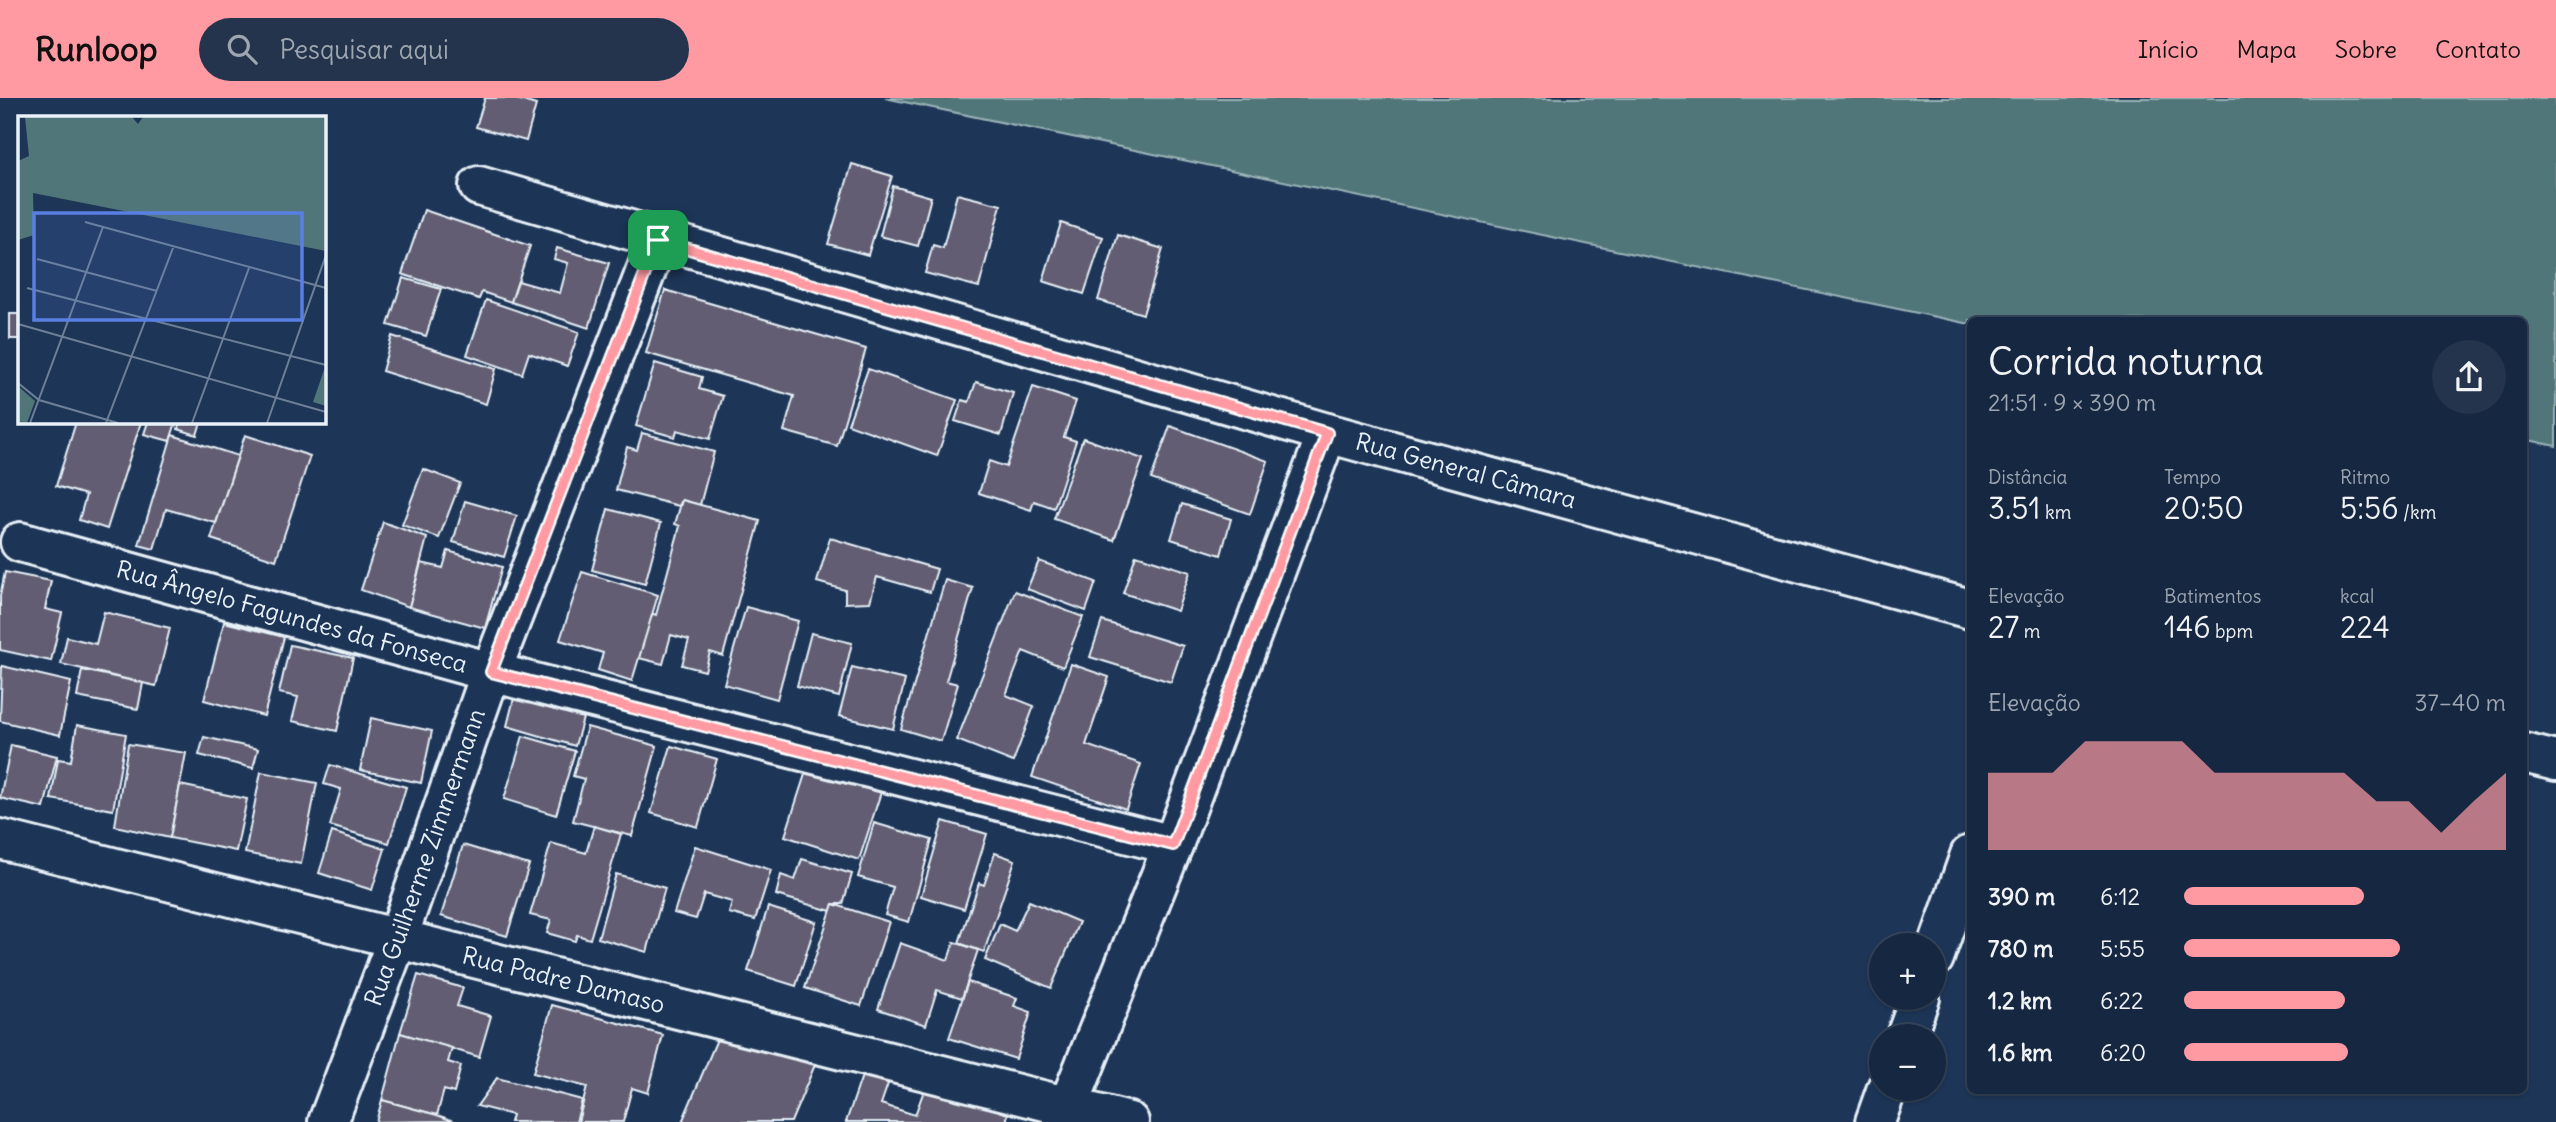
<!DOCTYPE html>
<html lang="pt">
<meta charset="utf-8">
<style>
body{margin:0;font-family:Delius,sans-serif;background:#23344c;color:#f1f3f6;height:100vh;display:flex;flex-direction:column;font-size:26px;white-space:nowrap}
*{box-sizing:border-box;margin:0}
p{font-size:23px;color:#9ea6b1}
.icon{flex:none;width:38px;height:38px;fill:none;stroke:currentColor;stroke-width:2;stroke-linecap:round;stroke-linejoin:round}
.map{position:relative;flex:1;overflow:hidden}
.details{position:absolute;left:1967px;top:219px;width:560px;height:777px;display:flex;flex-direction:column;background:#162841;border-radius:10px;box-shadow:0 2px 5px #0004,0 0 0 2px #35445a}
.details>*{flex:none}
.buttons{position:absolute;left:1869px;top:835px;display:grid;gap:14px}
.buttons a{display:grid;place-items:center;width:77px;height:77px;border-radius:50%;background:#162841;box-shadow:0 2px 5px #0004,0 0 0 2px #35445a;font-size:35px}
.pin{position:absolute;display:grid;place-items:center;width:60px;height:60px;color:#fff;margin:-30px;border-radius:14px;box-shadow:0 4px 10px #0006}
.round{display:grid;place-items:center;flex:none;width:74px;height:74px;border-radius:37px;background:#23344c}
.head{display:flex;align-items:center;justify-content:space-between;height:119px;padding:0 21px}
h1{font-size:38px;font-weight:600;line-height:52px}
.stats{display:grid;grid-template-columns:repeat(3,1fr);gap:10px;height:119px;padding:7px 21px}
.stats div{display:grid;align-content:center}
.stats b{font-size:30px;font-weight:600}
.stats small{font-size:19px;font-weight:400}
.stats p{font-size:19px}
.chart{height:196px;padding:14px 21px}
.chart p{display:flex;justify-content:space-between}
.chart svg{width:100%;height:126px;margin-top:7px;fill:#ff9aa2;opacity:.7}
ul{padding:0 21px;list-style:none;font-size:23px}
li{display:grid;grid-template-columns:112px 84px 1fr;align-items:center;height:52px}
li i{height:18px;border-radius:9px;background:#ff9aa2}
header{display:flex;align-items:center;gap:42px;box-sizing:border-box;height:98px;padding:0 35px;background:#ff9aa2;color:#111}
header strong{font-size:33px}
nav{display:flex;gap:38px;margin-inline-start:auto;font-size:24px}
.search{width:490px;height:63px;background:#23344c;display:flex;align-items:center;gap:18px;box-sizing:border-box;padding:0 24px;border-radius:38px;color:#9ea6b1;font-size:26px}
.map>svg:first-child{display:block}
.green{fill:#517679;stroke:#9cb4b8;stroke-width:2}
.building{fill:#625d72;stroke:#e8f1f8;stroke-width:2}
.lines{fill:none;stroke-linecap:round;stroke-linejoin:round}
.street-casing{stroke:#e8f1f8;stroke-width:44}
.street{stroke:#1d3557;stroke-width:38}
.route-casing{stroke:#fff;stroke-width:14}
.route{stroke:#ff9aa2;stroke-width:9}
.labels{text-anchor:middle;stroke-width:7;stroke-linejoin:round;paint-order:stroke}
.street-label{font-size:24px;fill:#e8f1f8;stroke:#1d3557}
.inset-road{fill:none;stroke:#6e8097;stroke-width:2}
.view{fill:#5a7fe2;fill-opacity:0.15;stroke:#5a7fe2;stroke-width:3.5}
.inset-edge{fill:none;stroke:#e8f1f8;stroke-width:3.5}
</style>
<header>
<strong>Runloop</strong>
<div class="search"><svg class="icon" aria-label="search" viewBox="0 0 24 24"><circle cx="10" cy="10" r="6"/><path d="M15 15l6 6"/></svg>Pesquisar aqui</div>
<nav><a>Início</a><a>Mapa</a><a>Sobre</a><a>Contato</a></nav>
</header>
<div class="map">
<svg width="2556" height="1024" viewBox="0 0 2556 1024">
<rect width="100%" height="100%" fill="#1d3557"/>
<filter id="ink" filterUnits="userSpaceOnUse"><feTurbulence type="fractalNoise" baseFrequency=".0143" numOctaves="2"/><feDisplacementMap in="SourceGraphic" scale="14" xChannelSelector="R" yChannelSelector="G"/><feConvolveMatrix kernelMatrix="1 2 1 2 8 2 1 2 1" color-interpolation-filters="sRGB"/></filter>
<g filter="url(#ink)">
<path class="green" d="M885,0H2556V348L2524,341V222H1970V226Z"/>
<g class="building">
<path d="M485,0H513L536,7L526,43L476,29Z"/>
<path d="M852,66L892,78L868,157L828,146Z"/>
<path d="M893,88L931,99L918,148L880,138Z"/>
<path d="M957,96L1001,107L979,189L925,175L933,147L943,150Z"/>
<path d="M424,112L530,148L511,204L482,194L479,201L402,176Z"/>
<path d="M1061,125L1103,139L1084,196L1043,183Z"/>
<path d="M1118,137L1163,151L1143,216L1098,202Z"/>
<path d="M557,150L609,165L589,230L511,204L518,183L560,195L568,165L554,161Z"/>
<path d="M403,180L441,191L426,238L388,227Z"/>
<path d="M665,192L866,251L837,348L784,333L794,298L646,255Z"/>
<path d="M486,202L579,234L567,268L529,255L522,276L467,257Z"/>
<rect x="10" y="216" width="9" height="25"/>
<path d="M392,238L496,271L486,306L382,273Z"/>
<path d="M655,265L702,279L699,291L723,298L710,341L677,332L675,339L636,328Z"/>
<path d="M868,271L957,302L937,358L848,326Z"/>
<path d="M976,284L1013,295L1001,337L955,323L962,302L969,304Z"/>
<path d="M1033,289L1076,303L1064,339L1076,343L1054,410L1034,403L1031,412L979,395L989,363L1006,369Z"/>
<path d="M76,324H141L107,431L79,422L86,397L56,388Z"/>
<path d="M148,324H176L170,343L144,336Z"/>
<path d="M180,324H201L197,337L178,331Z"/>
<path d="M1170,328L1268,363L1250,416L1151,381Z"/>
<path d="M642,335L714,354L700,407L682,402L679,408L616,392L627,349L637,352Z"/>
<path d="M172,337L238,358L216,425L166,411L154,451L139,447Z"/>
<path d="M245,337L310,358L276,462L211,441Z"/>
<path d="M1083,340L1143,361L1114,442L1054,421Z"/>
<path d="M423,371L460,385L439,440L402,427Z"/>
<path d="M682,402L760,423L723,558L710,554L705,573L682,567L689,542L671,537L663,566L639,560L651,515L656,517L680,428L675,426Z"/>
<path d="M465,403L517,418L504,459L453,444Z"/>
<path d="M1182,406L1231,421L1221,457L1171,441Z"/>
<path d="M608,411L661,425L645,486L592,472Z"/>
<path d="M383,424L427,440L409,509L361,492Z"/>
<path d="M830,440L937,471L930,494L877,479L870,504L845,505V492L817,484Z"/>
<path d="M448,453L502,469L485,530L409,509L421,465L443,470Z"/>
<path d="M1136,457L1190,474L1177,513L1123,495Z"/>
<path d="M1039,463L1096,484L1086,513L1027,491Z"/>
<path d="M5,474L51,483L45,511L62,515L51,563L0,552V498Z"/>
<path d="M582,474L658,497L632,583L598,572L603,555L560,542Z"/>
<path d="M945,482L973,490L946,583L958,586L941,643L901,631Z"/>
<path d="M1015,493L1083,519L1063,569L1023,553L1006,597L1034,608L1013,664L957,642Z"/>
<path d="M746,509L798,523L777,601L724,586Z"/>
<path d="M104,514L170,530L156,588L61,566L67,539L96,546Z"/>
<path d="M1102,523L1183,548L1171,584L1090,559Z"/>
<path d="M224,524L284,539L264,618L204,602Z"/>
<path d="M811,535L852,545L839,599L797,588Z"/>
<path d="M290,547L353,560L337,633L292,623L298,599L279,595Z"/>
<path d="M1071,566L1109,579L1086,647L1141,666L1126,711L1032,679Z"/>
<path d="M2,568L71,584L60,637L0,623Z"/>
<path d="M852,569L905,582L893,631L839,618Z"/>
<path d="M82,572L143,585L138,611L77,599Z"/>
<path d="M514,600L583,620L575,648L507,628Z"/>
<path d="M371,620L432,633L421,685L360,672Z"/>
<path d="M77,627L126,636L113,712L51,701L58,661L71,663Z"/>
<path d="M587,629L657,648L632,738L573,723L584,681L573,678Z"/>
<path d="M523,638L575,653L556,717L504,701Z"/>
<path d="M204,639L258,651L253,670L199,657Z"/>
<path d="M128,646L186,655L170,740L115,728Z"/>
<path d="M11,647L57,658L44,710L0,700Z"/>
<path d="M671,648L717,661L698,729L651,715Z"/>
<path d="M809,664L883,688L859,762L785,738Z"/>
<path d="M330,667L406,689L389,745L330,728L341,691L324,686Z"/>
<path d="M261,674L317,685L301,766L245,755Z"/>
<path d="M180,687L247,701L236,753L170,740Z"/>
<path d="M943,723L987,736L964,811L921,798Z"/>
<path d="M874,725L932,742L909,824L885,817L893,789L858,779Z"/>
<path d="M594,728L621,736L590,841L577,837L575,843L547,835L551,822L530,817L551,745L586,755Z"/>
<path d="M332,734L385,751L372,792L319,775Z"/>
<path d="M463,747L529,767L507,838L441,818Z"/>
<path d="M695,748L771,772L755,822L729,815L732,804L704,796L696,821L674,815Z"/>
<path d="M995,755L1015,762L984,854L959,845L979,785L984,787Z"/>
<path d="M802,761L852,776L843,806H833L831,813L776,797L781,777L795,782Z"/>
<path d="M616,776L665,790L647,854L598,840Z"/>
<path d="M1029,803L1079,824L1051,890L985,862L1000,826L1015,833Z"/>
<path d="M833,806L889,824L861,908L805,890Z"/>
<path d="M768,809L816,824L796,888L748,873Z"/>
<path d="M954,844L978,852L962,900L937,892L926,927L878,911L900,845L948,862Z"/>
<path d="M418,877L463,890L457,908L491,918L479,959L400,935Z"/>
<path d="M968,884L1017,900L1014,908L1031,914L1016,961L949,940Z"/>
<path d="M552,907L663,937L648,995L632,990L623,1024H578L587,989L533,975Z"/>
<path d="M720,934L817,962L791,1024H682Z"/>
<path d="M400,935L452,950L448,964L461,968L454,995L444,992L437,1017L382,1002Z"/>
<path d="M864,972L890,980L881,1006L915,1017L926,987L1008,1016L1006,1024H846Z"/>
<path d="M497,980L582,1002L576,1024H510L512,1017L477,1008Z"/>
<path d="M382,1002L437,1017L454,1023L376,1024Z"/>
</g>
<g class="lines">
<defs>
<g id="street">
<path id="s1" d="M479,88L1327,335L1970,511"/>
<path id="s2" d="M20,444L491,574L1173,747"/>
<path d="M2524,655L2556,663"/>
<path id="s3" d="M0,741L1129,1024"/>
<path d="M1934,860L1970,757"/>
<path d="M1906,938L1920,900"/>
<path id="s4" d="M328,1024L398,839L491,574L658,142"/>
<path d="M1062,1024L1173,747L1327,335"/>
<path d="M1875,1024L1887,990"/>
</g>
</defs>
<use href="#street" class="street-casing"/>
<use href="#street" class="street"/>
</g>
</g>
<g class="lines" filter="url(#ink)">
<defs>
<path id="route" d="M658,142L1327,335L1173,747L491,574Z"/>
</defs>
<use href="#route" class="route-casing"/>
<use href="#route" class="route"/>
</g>
<g class="labels">
<g class="street-label">
<text dy="8" stroke="none"><textPath href="#s1" startOffset="1027">Rua General Câmara</textPath></text>
<text dy="8" stroke="none"><textPath href="#s2" startOffset="282">Rua Ângelo Fagundes da Fonseca</textPath></text>
<text dy="8" stroke="none"><textPath href="#s4" startOffset="282">Rua Guilherme Zimmermann</textPath></text>
<text dy="8" stroke="none"><textPath href="#s3" startOffset="581">Rua Padre Damaso</textPath></text>
</g>
</g>
<g transform="translate(18 18)">
<rect width="308" height="308" fill="#1d3557"/>
<path d="M7,1H114L120,8L125,1H308V135L15,77L16,119L0,124V45L11,40ZM306,254L308,255V290L295,286ZM1,271L17,285L9,307H0Z" fill="#517679"/>
<path class="inset-road" d="M67,106L308,172M19,143L139,175M9,172L308,249M0,208L308,296M0,267L21,284L100,307M12,307L85,111M88,307L155,132M174,307L231,152M249,307L308,139"/>
<path class="view" d="M16,97H284V204H16Z"/>
<rect width="308" height="308" class="inset-edge"/>
</g>
</svg>
<div class="buttons">
<a>+</a>
<a>−</a>
</div>
<div class="pin" style="left:658px;top:142px;background:#1e9e55"><svg class="icon" aria-label="arrive" viewBox="0 0 24 24"><path d="M6 21V4h12l-3 4 3 4H6"/></svg></div>
<section class="details">
<div class="head"><div><h1>Corrida noturna</h1><p>21:51 · 9 × 390 m</p></div><a class="round"><svg class="icon" aria-label="share" viewBox="0 0 24 24"><path d="M12 15V3M7 8l5-5 5 5M5 13v7h14v-7"/></svg></a></div>
<div class="stats">
<div><p>Distância</p><b>3.51<small> km</small></b></div>
<div><p>Tempo</p><b>20:50</b></div>
<div><p>Ritmo</p><b>5:56<small> /km</small></b></div>
</div>
<div class="stats">
<div><p>Elevação</p><b>27<small> m</small></b></div>
<div><p>Batimentos</p><b>146<small> bpm</small></b></div>
<div><p>kcal</p><b>224</b></div>
</div>
<div class="chart"><p><span>Elevação</span>37–40 m</p>
<svg viewBox="0 0 160 44" preserveAspectRatio="none"><path d="M0 44V17L10 17L20 17L30 6L40 6L50 6L60 6L70 17L80 17L90 17L100 17L110 17L120 27L130 27L140 38L150 27L160 17V44z"/></svg>
</div>
<ul>
<li><b>390 m</b>6:12<i style="width:56%"></i></li>
<li><b>780 m</b>5:55<i style="width:67%"></i></li>
<li><b>1.2 km</b>6:22<i style="width:50%"></i></li>
<li><b>1.6 km</b>6:20<i style="width:51%"></i></li>
</ul>
</section>
</div>
